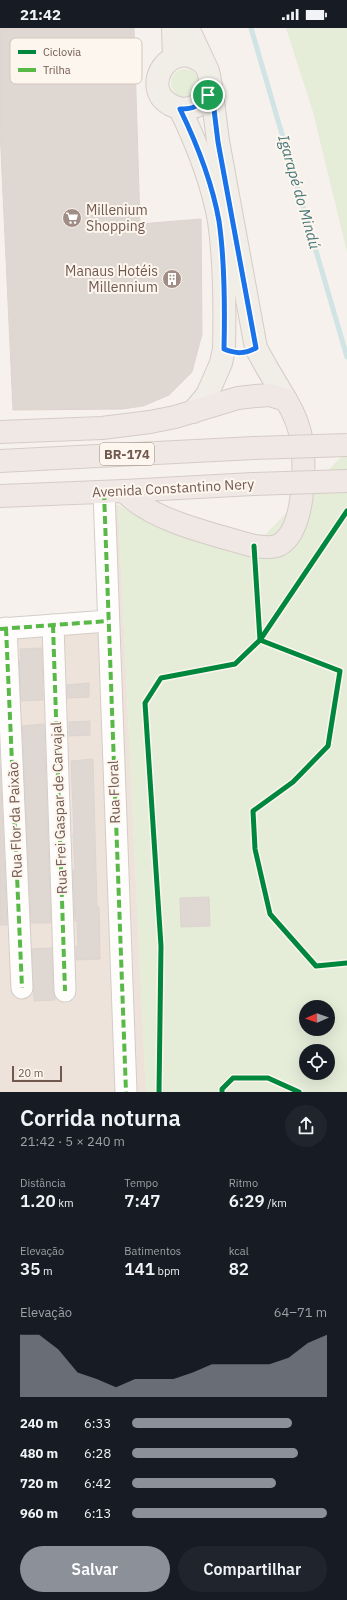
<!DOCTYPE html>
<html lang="pt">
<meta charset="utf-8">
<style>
body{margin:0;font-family:"IBM Plex Sans",sans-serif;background:#20242c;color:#f1f3f6;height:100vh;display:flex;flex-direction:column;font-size:15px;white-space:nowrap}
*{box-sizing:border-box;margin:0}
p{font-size:13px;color:#9ea1a6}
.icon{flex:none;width:22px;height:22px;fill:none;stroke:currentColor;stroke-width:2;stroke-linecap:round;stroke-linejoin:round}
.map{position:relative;height:1064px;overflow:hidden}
.side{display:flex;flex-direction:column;background:#171b24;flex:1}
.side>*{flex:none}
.needle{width:26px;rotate:268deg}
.tools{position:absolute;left:299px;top:972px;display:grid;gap:8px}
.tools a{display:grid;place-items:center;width:36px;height:36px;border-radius:50%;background:#171b24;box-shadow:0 4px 16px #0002;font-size:20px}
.scale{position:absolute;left:12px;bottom:10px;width:50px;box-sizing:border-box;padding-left:4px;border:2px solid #72594f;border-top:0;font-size:11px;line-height:14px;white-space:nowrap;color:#72594f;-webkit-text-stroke:3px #fdf6ee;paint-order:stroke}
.pin{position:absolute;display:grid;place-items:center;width:34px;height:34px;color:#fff;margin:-17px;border:2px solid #fff;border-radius:50%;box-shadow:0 1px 4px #0007}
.round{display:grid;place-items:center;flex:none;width:42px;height:42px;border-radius:21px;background:#20242c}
.overview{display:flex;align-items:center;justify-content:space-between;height:68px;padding:0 20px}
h1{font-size:22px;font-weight:600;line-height:30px}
.stats{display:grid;grid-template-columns:repeat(3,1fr);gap:6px;height:68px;padding:4px 20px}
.stats div{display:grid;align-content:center}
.stats b{font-size:17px;font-weight:600}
.stats small{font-size:11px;font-weight:400}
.stats p{font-size:11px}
.chart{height:112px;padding:8px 20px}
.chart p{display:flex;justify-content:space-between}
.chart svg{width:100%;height:72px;margin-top:4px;fill:#8c9099;opacity:.7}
.action{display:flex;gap:8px;margin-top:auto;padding:8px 20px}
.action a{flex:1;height:46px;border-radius:24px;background:#8c9099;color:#fff;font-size:16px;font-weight:600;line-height:46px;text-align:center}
.action a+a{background:#20242c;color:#f1f3f6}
ul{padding:0 20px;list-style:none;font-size:13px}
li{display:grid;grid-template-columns:64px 48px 1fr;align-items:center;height:30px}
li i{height:10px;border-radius:5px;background:#8c9099}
.status{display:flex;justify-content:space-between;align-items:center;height:28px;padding:0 20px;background:#171b24;direction:ltr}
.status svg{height:11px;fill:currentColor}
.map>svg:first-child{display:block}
.residential{fill:#eee3da}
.green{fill:#e5ecd8;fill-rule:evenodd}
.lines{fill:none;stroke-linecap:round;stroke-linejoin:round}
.stream{stroke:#d0e4e5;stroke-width:5}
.building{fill:#dfd7d2;stroke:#ded4cf}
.minor-casing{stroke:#d3cdc7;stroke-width:23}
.major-casing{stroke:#d5ccc7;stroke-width:24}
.highway-casing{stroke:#d5ccc7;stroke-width:24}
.minor{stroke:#fefdfc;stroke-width:21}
.major{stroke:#f1ede7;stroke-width:22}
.highway{stroke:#f0e8e5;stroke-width:22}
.highway-bridge-casing{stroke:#d5ccc7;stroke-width:24;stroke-linecap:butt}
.highway-bridge{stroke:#f0e8e5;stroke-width:22}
.quiet{stroke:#58b947;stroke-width:4;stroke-dasharray:8 4;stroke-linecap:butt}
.cycleway-casing{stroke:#fdf6ee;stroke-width:8}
.cycleway{stroke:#00873e;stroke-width:5}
.route-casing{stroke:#fff;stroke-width:8}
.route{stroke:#1a73e8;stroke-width:5}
.labels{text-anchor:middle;stroke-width:4;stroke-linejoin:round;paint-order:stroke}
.shield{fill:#fdf6ee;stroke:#9c887f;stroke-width:1}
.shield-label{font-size:13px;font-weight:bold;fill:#72594f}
.poi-label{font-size:14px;fill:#72594f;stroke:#fdf6ee;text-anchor:start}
.street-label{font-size:14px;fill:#72594f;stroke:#fdf6ee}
.water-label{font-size:15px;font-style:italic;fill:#47777c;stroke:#fdf6ee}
.key{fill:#fdf6ee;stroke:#d3c7be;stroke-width:1}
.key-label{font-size:11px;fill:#72594f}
</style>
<div class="status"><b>21:42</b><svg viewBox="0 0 49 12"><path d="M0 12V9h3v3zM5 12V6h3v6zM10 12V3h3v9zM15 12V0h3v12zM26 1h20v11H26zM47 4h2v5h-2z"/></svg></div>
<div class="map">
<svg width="347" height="1064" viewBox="0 0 347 1064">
<rect width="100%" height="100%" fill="#f6f1ec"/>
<path class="residential" d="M118,477L146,1064H0V594L103,586L100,478Z"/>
<g class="green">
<path d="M286,0H347V224L313,84Z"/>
<circle cx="185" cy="55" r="14"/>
<path d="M347,423V1064H146L118,477L132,485L254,518ZM306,979H328V1001H306ZM306,1023H328V1045H306Z"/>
</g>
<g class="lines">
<path class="stream" d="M251,0L347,329"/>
</g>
<g class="building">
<path d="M0,0H134L140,196L201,191L202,306L192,344L169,367L143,378L122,381L13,382L0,101Z"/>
<path d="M42,620L43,672L21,673L19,633H21L20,621Z"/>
<path d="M89,655V669L67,670V657Z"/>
<path d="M90,693V707L69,708V694Z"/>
<path d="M44,696L51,895H31L22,698Z"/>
<path d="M93,731L97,879H99L100,931L76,932V918H78L77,893H75L73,842L75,841L73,806H74L71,733Z"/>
<path d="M0,735L7,897H0Z"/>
<path d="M209,869L210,898L181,899L180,870Z"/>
<path d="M52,920L53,963L55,972L34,973L32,921Z"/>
</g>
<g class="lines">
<defs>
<g id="minor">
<path d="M104,464L126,1064"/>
<path d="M53,597L65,963"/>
<path d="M6,600L22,960"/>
<path d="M0,601L108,593"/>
</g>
<g id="major">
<path d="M173,0L174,29"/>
<path d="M188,0L208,43C213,59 208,77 189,80C183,82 177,80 171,77C138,60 171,7 204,36"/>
<path d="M211,57L218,113L256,320L267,340L286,372"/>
<path d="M180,81C197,116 212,154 219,193C225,235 225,279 224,321L221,335L207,367L193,384"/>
</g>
<g id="highway">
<path d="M0,404L102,400L150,394L175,389L238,370L256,368L270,367L286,372C294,385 300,399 302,415C305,440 305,503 279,517C273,520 261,519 254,518C216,507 151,493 124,463"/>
<path d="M0,433L254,420"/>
<path d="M0,468L124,463L253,456"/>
</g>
</defs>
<use href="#minor" class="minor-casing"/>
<use href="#major" class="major-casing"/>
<use href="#highway" class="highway-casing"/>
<use href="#minor" class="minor"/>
<use href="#major" class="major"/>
<use href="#highway" class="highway"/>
<defs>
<g id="highway-bridge">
<path d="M254,420L347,417"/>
<path d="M253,456L347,453"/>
</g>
</defs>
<use href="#highway-bridge" class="highway-bridge-casing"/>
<use href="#highway-bridge" class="highway-bridge"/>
<g class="quiet">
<path d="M104,464L126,1064"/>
<path d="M53,597L65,963"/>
<path d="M6,600L22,960"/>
<path d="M0,601L108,593"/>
</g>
<defs>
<g id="cycleway">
<path d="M254,518L260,612"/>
<path d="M260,612L340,643L328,718L293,754L253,783L255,821L270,886L316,938L347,935"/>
<path d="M159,1064L161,918L145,675L161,650L235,636L260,612L347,483"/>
<path d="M222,1064V1061L233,1050H268L299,1064"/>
</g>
</defs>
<use href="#cycleway" class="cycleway-casing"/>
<use href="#cycleway" class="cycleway"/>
</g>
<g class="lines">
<defs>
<path id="route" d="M211,57L218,114L256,320C245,326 236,326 224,321C225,279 225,235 219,193C212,154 197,116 180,81C196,82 208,73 211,57Z"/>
</defs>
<use href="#route" class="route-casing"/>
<use href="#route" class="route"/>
</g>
<defs>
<symbol id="supermarket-disc" viewBox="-11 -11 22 22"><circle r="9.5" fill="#a08e86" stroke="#fdf6ee"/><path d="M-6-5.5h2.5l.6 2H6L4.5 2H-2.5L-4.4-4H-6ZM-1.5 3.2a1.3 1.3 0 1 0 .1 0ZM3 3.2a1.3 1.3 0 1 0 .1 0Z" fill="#fff"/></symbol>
<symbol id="building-disc" viewBox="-11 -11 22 22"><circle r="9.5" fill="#a08e86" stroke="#fdf6ee"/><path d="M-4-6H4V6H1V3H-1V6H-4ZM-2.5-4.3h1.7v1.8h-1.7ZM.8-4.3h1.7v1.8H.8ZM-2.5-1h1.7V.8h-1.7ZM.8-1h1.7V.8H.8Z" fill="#fff"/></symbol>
</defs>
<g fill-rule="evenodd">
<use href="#supermarket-disc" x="61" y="179" width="22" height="22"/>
<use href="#building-disc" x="161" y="240" width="22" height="22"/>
</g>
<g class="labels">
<rect class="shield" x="100" y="415" width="54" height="22" rx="3"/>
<g class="shield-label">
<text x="127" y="431">BR-174</text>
</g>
<g class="poi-label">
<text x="86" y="187">Millenium<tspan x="86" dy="16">Shopping</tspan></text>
<text x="158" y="248" text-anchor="end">Manaus Hotéis<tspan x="158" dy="16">Millennium</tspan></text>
</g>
<g class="street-label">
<text transform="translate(173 460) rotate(-3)" y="5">Avenida Constantino Nery</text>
<text transform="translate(114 764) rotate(-92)" y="5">Rua Floral</text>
<text transform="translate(59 780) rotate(-92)" y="5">Rua Frei Gaspar de Carvajal</text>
<text transform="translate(15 792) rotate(-92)" y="5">Rua Flor da Paixão</text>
</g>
<g class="water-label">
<text transform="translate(299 164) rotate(74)" y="5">Igarapé do Mindú</text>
</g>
</g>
<rect x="10" y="10" width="132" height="46" rx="6" class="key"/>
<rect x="18" y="22" width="18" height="4" fill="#00873e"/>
<rect x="18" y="40" width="18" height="4" fill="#58b947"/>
<g class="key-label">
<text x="43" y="28">Ciclovia</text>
<text x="43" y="46">Trilha</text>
</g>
</svg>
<div class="tools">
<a><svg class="needle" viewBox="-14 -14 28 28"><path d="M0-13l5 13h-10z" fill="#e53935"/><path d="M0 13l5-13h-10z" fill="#9ea1a6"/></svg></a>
<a><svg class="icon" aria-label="locate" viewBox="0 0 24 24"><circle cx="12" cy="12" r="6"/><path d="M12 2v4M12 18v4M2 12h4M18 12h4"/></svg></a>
</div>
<div class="scale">20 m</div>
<div class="pin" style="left:208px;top:67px;background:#1e9e55"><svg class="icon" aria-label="arrive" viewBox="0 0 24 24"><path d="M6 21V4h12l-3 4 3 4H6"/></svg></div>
</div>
<section class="side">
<div class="overview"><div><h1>Corrida noturna</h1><p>21:42 · 5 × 240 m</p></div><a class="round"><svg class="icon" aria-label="share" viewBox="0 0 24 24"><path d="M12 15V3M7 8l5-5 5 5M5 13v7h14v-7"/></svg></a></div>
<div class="stats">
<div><p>Distância</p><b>1.20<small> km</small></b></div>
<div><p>Tempo</p><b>7:47</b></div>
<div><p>Ritmo</p><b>6:29<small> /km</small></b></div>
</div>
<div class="stats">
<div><p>Elevação</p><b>35<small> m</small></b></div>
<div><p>Batimentos</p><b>141<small> bpm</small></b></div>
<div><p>kcal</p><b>82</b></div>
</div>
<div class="chart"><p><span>Elevação</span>64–71 m</p>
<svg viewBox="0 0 160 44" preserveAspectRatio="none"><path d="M0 44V6L10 6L20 15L30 29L40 33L50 38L60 33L70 33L80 33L90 29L100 24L110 24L120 24L130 24L140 20L150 11L160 6V44z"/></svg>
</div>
<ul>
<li><b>240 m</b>6:33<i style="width:82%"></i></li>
<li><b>480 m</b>6:28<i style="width:85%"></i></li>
<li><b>720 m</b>6:42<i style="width:74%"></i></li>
<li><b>960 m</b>6:13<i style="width:100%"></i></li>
</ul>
<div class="action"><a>Salvar</a><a>Compartilhar</a></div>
</section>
